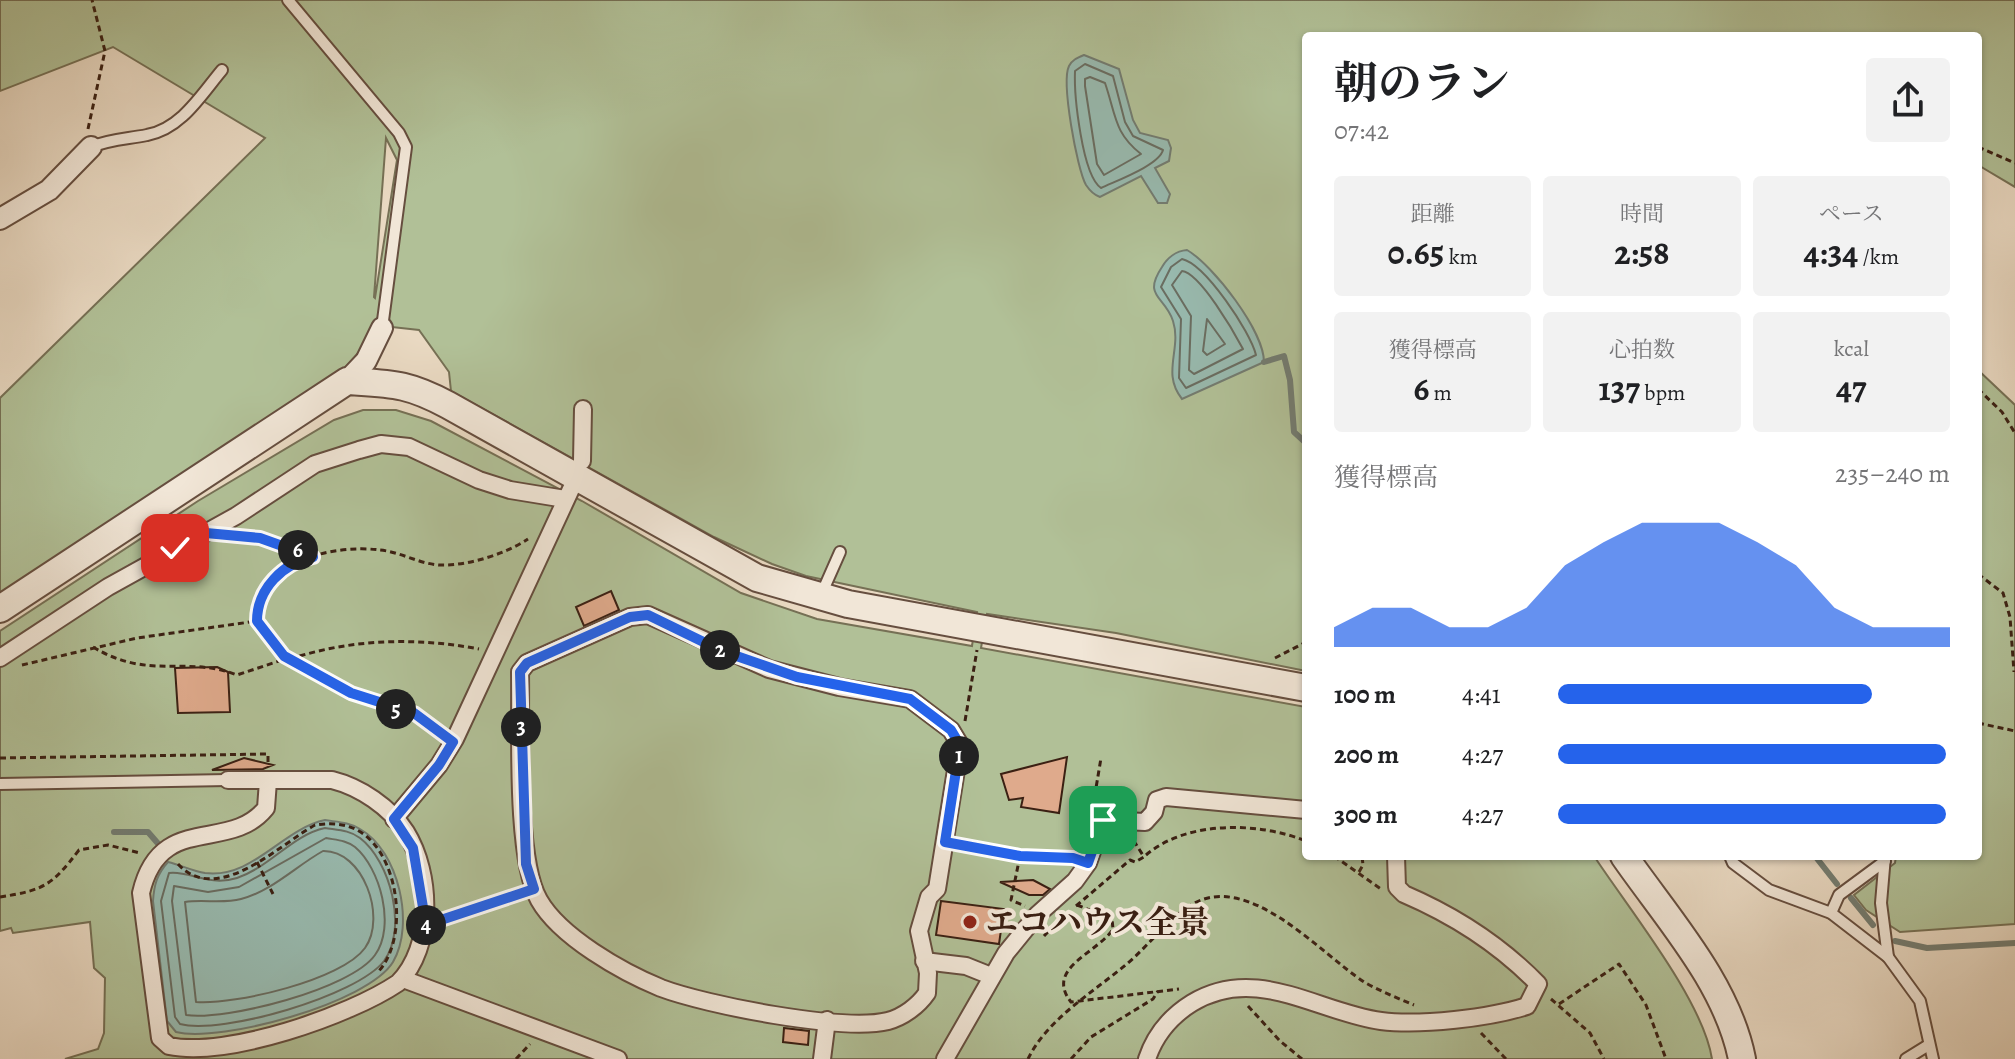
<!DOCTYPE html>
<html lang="ja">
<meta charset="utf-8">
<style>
body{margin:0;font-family:Alegreya,"Noto Serif JP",serif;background:#f2f2f2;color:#202124;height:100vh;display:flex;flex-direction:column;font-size:30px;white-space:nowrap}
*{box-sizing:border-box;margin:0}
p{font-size:26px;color:#757577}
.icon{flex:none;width:44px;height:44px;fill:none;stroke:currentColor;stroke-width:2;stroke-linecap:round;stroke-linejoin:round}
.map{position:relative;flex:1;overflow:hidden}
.side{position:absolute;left:1302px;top:32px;width:680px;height:828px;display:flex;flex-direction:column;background:#fff;border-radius:8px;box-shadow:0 2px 6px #0004}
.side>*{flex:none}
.pin{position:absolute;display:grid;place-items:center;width:68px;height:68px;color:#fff;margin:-34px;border-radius:16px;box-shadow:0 4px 12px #0006}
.km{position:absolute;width:40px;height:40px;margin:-20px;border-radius:50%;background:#222;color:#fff;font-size:22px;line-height:40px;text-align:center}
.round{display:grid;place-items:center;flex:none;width:84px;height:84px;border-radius:8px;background:#f2f2f2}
.overview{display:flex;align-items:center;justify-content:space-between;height:136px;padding:0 32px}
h1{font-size:44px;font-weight:700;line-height:60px}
.stats{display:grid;grid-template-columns:repeat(3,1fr);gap:12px;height:136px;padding:8px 32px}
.stats div{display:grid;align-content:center;border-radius:8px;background:#f2f2f2;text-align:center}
.stats b{font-size:34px;font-weight:700}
.stats small{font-size:22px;font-weight:400}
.stats p{font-size:22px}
.chart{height:224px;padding:16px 32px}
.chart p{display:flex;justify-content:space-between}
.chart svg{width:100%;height:144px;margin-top:8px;fill:#2563eb;opacity:.7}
ul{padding:0 32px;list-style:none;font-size:26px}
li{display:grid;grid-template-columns:128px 96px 1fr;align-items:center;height:60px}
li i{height:20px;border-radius:10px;background:#2563eb}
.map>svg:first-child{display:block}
.green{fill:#b1c097;stroke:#767055;stroke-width:2;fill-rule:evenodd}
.water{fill:#98baaf;stroke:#737c71;stroke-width:2}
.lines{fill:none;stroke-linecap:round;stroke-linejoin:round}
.shore{stroke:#6a6d61;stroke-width:2}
.stream{stroke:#737c71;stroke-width:6}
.building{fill:#dfaa8c;stroke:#3b2013;stroke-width:2}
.service-casing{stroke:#664e3f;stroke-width:14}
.pedestrian-casing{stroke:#664e3f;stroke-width:20}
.minor-casing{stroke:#664e3f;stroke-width:24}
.tertiary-casing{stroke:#664e3f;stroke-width:30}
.path{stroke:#3b2013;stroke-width:3;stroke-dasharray:6 4;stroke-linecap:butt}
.service{stroke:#f1e6d7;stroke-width:10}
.pedestrian{stroke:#f1e6d7;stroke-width:16}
.minor{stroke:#f1e6d7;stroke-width:20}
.tertiary{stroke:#f1e6d7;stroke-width:26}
.route-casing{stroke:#fff;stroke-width:16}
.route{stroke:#2563eb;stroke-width:10}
.poi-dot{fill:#8f2418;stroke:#f1e6d7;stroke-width:3}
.labels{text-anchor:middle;stroke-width:8;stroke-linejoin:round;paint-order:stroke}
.poi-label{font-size:32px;font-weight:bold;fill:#3b2013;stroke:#f1e6d7;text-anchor:start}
</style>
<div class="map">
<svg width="2015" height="1059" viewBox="0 0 2015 1059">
<rect width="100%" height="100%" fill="#e9d9c2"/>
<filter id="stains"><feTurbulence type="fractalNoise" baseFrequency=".0025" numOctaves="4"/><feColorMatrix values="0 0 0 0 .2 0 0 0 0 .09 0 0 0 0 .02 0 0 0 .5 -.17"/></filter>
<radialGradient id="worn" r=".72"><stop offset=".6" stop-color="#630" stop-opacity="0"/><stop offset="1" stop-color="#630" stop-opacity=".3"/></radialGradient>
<g class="green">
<path d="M0,0H2015V187L1978,165V36H1306V671L1116,633L987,614L981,648L1306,707V856H1594C1628,908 1703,1000 1712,1059H65L98,1049L104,1033L105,978L94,968L90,922L13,933L11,928L0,931V631L198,501L334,420L363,410H396L431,421L582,501L741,593L817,619L972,646L977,612L806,576L772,564L714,537L451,391L449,372L419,330L392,327L367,343L325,390L0,601V398L265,138L113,47L0,91ZM386,138L397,160L375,298L374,297Z"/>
<path d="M1978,370L2015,405V924L1900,932L1866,910L1854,895L1895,863L1896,856H1978Z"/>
</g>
<g class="water">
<path d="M1084,55L1119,69L1133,120L1140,133L1168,140L1171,148L1169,161L1155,168L1170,194L1167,203H1158L1141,176L1100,197C1094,195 1090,191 1086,185C1077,169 1061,82 1069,66C1072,60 1077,58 1084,55Z"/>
<path d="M1187,250C1213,265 1264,331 1264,362L1182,399C1161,373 1182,349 1173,321C1165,296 1142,297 1162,267C1167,258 1176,251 1187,250Z"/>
<path d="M325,820C337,822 349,822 360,829C399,851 415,925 393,962C368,1003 221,1043 176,1032L167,1021L153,901C154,885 157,874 168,862C181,865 192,871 205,873C253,879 282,829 325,820Z"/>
</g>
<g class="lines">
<g class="shore">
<path d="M1085,64L1113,76L1125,122L1133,136L1163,150C1159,165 1118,180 1101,188C1082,175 1074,95 1075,71Z"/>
<path d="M1090,77L1105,83C1116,115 1114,133 1141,154L1104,175L1097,164L1085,86V79Z"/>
<path d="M1182,259C1205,264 1250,331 1256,355L1186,388L1179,378L1181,319L1161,287L1171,267Z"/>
<path d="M1182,271C1200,273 1234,332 1243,349L1194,374L1189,370L1191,316L1172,285Z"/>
<path d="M1207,319L1225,344L1207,355L1203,351Z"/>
<path d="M325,828C337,830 350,830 360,838C390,861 408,928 384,961C357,996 222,1035 180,1024L175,1017L161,901L169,873C189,870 208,887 237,878C270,867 292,835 325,828Z"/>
<path d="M326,838C336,840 346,840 355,847C380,868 396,926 375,955C351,989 226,1021 186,1015L172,901L174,886L208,892L239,887Z"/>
<path d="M323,851C363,850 387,917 365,948C342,980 235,1005 196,1002L185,902C203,899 222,904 241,899C272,891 296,866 323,851Z"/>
</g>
<g class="stream">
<path d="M1264,362L1284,356L1290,380L1294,432L1306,443"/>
<path d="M114,832H148L161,847"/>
<path d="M1815,856L1837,884"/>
<path d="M1851,898L1873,925"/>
<path d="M1895,941L1927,948L2015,943"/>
</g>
</g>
<g class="building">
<path d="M611,591L619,610L584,626L576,607Z"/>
<path d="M217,667L228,672L230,712L178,713L175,668Z"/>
<path d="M1067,757L1059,813L1021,807L1023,798L1009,800L1001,774Z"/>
<path d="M244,758L273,765L263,769L212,770Z"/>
<path d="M1033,880L1050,889L1043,895H1029L1000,882Z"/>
<path d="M941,901L1004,909L999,944L936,935Z"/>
<path d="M784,1028L809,1031L808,1045L783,1042Z"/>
</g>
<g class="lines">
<defs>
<g id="service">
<path d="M288,0L399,133L406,147L382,328"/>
<path d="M91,147C110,139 127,139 147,135C181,129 201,95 222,70"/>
<path d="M821,595L840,552"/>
<path d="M0,784L228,780"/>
<path d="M1730,856L1733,863L1769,890L1831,913L1888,957L1920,1001L1933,1059"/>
<path d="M1885,856L1881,903L1888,957"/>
<path d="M1831,913L1839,895L1885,861"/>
<path d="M1906,1059L1927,1046"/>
</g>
<g id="pedestrian">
<path d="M582,461L583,409"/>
<path d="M648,615L769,669L839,687L910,699L951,730L960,745L937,889L929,897L919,931L928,973L927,993C918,1006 903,1017 888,1021C843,1032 706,1005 661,988C622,972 560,937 539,900C515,858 521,726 520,672L527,663L630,617Z"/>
<path d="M0,658L108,587L236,516L315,464L359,450L381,444L409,447L479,480L510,490L565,499"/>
<path d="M228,780H332C360,787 390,807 406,832C432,874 434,947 398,983C349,1016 227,1058 169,1046L160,1038L141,893C160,811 229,854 266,808L268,781"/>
<path d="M394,819L439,765L455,739L571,489"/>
<path d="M924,961L966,966L991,976"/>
<path d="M403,979L618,1059"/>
<path d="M822,1059L827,1020"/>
<path d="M945,1059L1006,953L1037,915L1075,881L1088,863L1103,820L1145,822L1154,812L1157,800L1166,797L1306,810"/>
<path d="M1147,1059C1155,1035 1171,1016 1192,1003C1256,964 1317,1012 1381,1021C1420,1026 1490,1018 1527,1006L1538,984C1501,946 1453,915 1404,894L1397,887L1396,856"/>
</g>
<g id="minor">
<path d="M0,219L49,190L91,147"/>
<path d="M347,381L366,361L382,328"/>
</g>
<g id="tertiary">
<path d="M0,609L347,381C392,384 407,383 448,405L757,578L848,604L1306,688"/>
<path d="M1624,856C1667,918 1727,983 1742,1059"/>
</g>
</defs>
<use href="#service" class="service-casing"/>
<use href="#pedestrian" class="pedestrian-casing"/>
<use href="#minor" class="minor-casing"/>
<use href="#tertiary" class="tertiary-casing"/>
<g class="path">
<path d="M88,129L105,51L92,0"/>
<path d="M1978,147L2015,163"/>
<path d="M1978,389L2002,412L2015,433"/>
<path d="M237,536L260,538L310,556"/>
<path d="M1978,574L2003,593L2010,617L2014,672"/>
<path d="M93,647C149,681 186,655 237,675L288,658"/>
<path d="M1275,658L1306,642"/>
<path d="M290,659C351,639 416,637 479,649"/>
<path d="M22,665L137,638L257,621"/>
<path d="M965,721L977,650"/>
<path d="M1978,723L2015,731"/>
<path d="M440,733L414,713L351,693L290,659L276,648L257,621C256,561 333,544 380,550C401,552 419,564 440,565C468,566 505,554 528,539"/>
<path d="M0,758L268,754V762"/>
<path d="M1093,806L1101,758"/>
<path d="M960,845L1020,856L1072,858"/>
<path d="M1146,855C1187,820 1259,822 1306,841"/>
<path d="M1020,856L1011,900L1025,906"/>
<path d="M1334,856L1381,889"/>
<path d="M257,862L273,894"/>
<path d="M178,864C217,907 279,845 315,825C329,823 344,823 357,830C400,852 410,940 377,973"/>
<path d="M1359,872L1363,865L1362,856"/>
<path d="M0,897C45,890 52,885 79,850L108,845L140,853"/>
<path d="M1077,905L1112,919L1113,929C1098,953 1044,968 1071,1002L1179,989"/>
<path d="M1076,906L1130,860L1135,862L1144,857L1132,838"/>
<path d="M441,922L520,894"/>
<path d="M1044,936L1058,921"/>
<path d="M1551,999L1590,1033L1604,1059"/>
<path d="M1559,1004L1619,964L1646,1005L1666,1059"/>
<path d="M1248,1006L1280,1041L1302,1059"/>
<path d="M1481,1033L1506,1059"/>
<path d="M516,1059L530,1044"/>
<path d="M1028,1059C1047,1019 1095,991 1128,963C1150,944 1166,921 1191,905C1248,870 1320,953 1364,982C1380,991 1397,998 1414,1005"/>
<path d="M1071,1059L1091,1037L1153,999L1158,991"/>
</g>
<use href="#service" class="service"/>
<use href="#pedestrian" class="pedestrian"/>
<use href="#minor" class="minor"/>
<use href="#tertiary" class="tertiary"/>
</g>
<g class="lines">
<defs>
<path id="route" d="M175,548L206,533L260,538L313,557C283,563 257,589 257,621L284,656L351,693L414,713L453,742L439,765L394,819L413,848L426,925L534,889L526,864L520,672L527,663L630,617L648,615L722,651L797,677L910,699L951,730L960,745L945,842L1020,856L1073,858L1088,863L1103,820"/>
</defs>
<use href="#route" class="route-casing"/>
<use href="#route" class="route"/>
</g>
<circle class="poi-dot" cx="970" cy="922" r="8"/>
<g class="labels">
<g class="poi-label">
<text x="986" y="933">エコハウス全景</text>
</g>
</g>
<rect width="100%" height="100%" filter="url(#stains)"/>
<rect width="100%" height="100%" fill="url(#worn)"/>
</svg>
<div class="pin" style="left:1103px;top:820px;background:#1e9e55"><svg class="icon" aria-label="arrive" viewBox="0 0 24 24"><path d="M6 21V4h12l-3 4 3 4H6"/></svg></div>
<div class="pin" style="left:175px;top:548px;background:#d93025"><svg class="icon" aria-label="check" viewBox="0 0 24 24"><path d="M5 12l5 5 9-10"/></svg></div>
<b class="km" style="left:959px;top:756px">1</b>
<b class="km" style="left:720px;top:650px">2</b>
<b class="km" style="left:521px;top:727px">3</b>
<b class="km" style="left:426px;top:925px">4</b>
<b class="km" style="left:396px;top:709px">5</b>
<b class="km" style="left:298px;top:550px">6</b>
<section class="side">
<div class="overview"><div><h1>朝のラン</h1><p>07:42</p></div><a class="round"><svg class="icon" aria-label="share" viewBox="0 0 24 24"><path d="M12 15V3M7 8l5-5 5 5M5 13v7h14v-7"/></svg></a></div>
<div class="stats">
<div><p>距離</p><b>0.65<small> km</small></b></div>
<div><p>時間</p><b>2:58</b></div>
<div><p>ペース</p><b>4:34<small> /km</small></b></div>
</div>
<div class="stats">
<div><p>獲得標高</p><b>6<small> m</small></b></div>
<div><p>心拍数</p><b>137<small> bpm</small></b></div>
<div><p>kcal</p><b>47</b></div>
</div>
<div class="chart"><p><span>獲得標高</span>235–240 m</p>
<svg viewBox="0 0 160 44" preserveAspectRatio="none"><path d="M0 44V38L10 32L20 32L30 38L40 38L50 32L60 19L70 12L80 6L90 6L100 6L110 12L120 19L130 32L140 38L150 38L160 38V44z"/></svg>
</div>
<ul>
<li><b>100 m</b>4:41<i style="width:80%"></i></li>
<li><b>200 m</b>4:27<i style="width:99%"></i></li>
<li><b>300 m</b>4:27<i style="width:99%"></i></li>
</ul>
</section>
</div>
